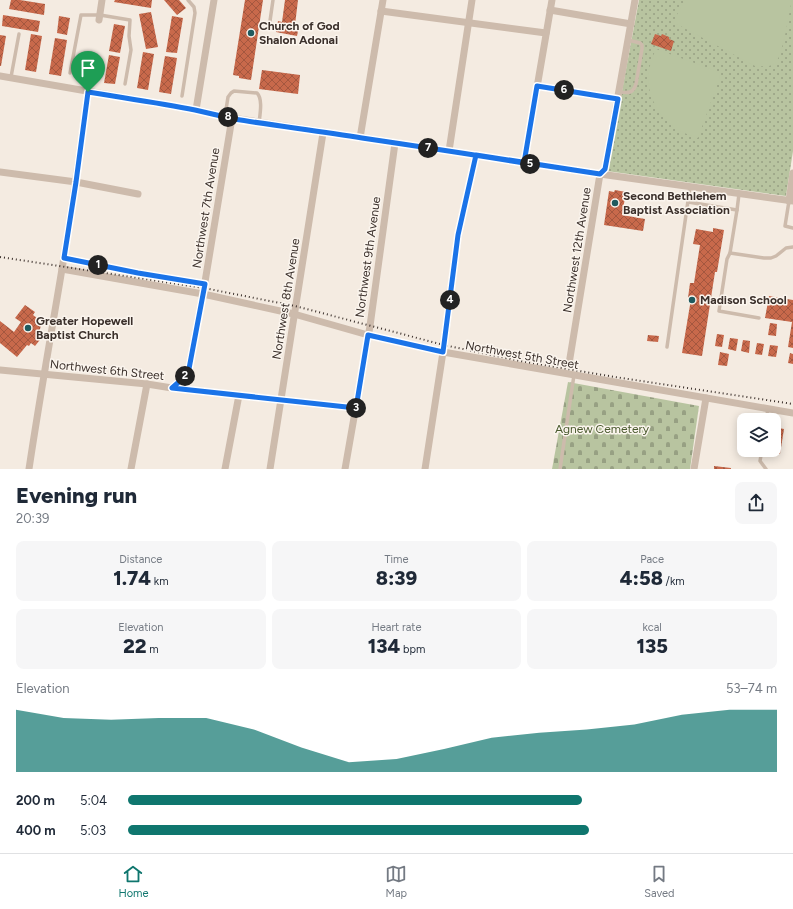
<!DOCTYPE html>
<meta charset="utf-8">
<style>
body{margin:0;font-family:Figtree,sans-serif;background:#f6f6f7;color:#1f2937;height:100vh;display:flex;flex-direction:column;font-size:15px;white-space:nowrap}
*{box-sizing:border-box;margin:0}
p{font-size:13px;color:#747a83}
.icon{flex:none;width:22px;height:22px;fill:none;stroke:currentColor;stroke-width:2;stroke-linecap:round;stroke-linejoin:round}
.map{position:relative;height:469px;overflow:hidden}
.drawer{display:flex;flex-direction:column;background:#fff;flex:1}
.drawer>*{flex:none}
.buttons{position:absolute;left:737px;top:413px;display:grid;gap:8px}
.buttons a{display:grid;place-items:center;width:44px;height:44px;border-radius:8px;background:#fff;box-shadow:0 2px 10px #0003;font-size:20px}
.pin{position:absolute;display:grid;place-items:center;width:34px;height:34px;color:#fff;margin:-41px -17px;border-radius:50% 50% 50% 0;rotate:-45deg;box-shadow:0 0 4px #0007}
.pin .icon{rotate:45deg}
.km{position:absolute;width:20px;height:20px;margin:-10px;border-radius:50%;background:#222;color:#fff;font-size:11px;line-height:20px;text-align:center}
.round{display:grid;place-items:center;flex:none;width:42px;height:42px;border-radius:8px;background:#f6f6f7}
.summary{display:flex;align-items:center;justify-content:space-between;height:68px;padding:0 16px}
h1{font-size:22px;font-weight:800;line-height:30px}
.metrics{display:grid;grid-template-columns:repeat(3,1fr);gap:6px;height:68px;padding:4px 16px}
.metrics div{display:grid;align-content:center;border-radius:8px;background:#f6f6f7;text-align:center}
.metrics b{font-size:20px;font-weight:800}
.metrics small{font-size:11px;font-weight:400}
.metrics p{font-size:11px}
.chart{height:112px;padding:8px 16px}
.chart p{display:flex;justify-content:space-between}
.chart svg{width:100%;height:72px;margin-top:4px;fill:#0f766e;opacity:.7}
ul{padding:0 16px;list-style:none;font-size:13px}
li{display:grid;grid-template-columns:64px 48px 1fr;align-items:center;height:30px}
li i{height:10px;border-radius:5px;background:#0f766e}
.tab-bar{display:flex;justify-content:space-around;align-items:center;height:56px;border-top:1px solid #e0e1e3;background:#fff;font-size:11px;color:#747a83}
.tab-bar a{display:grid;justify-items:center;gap:2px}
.tab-bar .on{color:#0f766e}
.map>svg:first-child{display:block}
.grass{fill:url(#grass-dots)}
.cemetery{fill:url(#cemetery-stones)}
.garden{fill:#b8c4a0}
.building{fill:url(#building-cross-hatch)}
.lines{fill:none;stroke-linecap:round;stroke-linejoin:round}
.lane{stroke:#cdbbac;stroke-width:3.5}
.street{stroke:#cdbbac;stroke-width:7}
.rail{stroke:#3b302b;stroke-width:2;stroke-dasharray:1 3;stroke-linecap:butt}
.route-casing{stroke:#fff;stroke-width:8}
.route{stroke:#1a73e8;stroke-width:5}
.poi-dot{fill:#1f5a5e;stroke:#fbf5ee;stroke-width:1.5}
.labels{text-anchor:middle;stroke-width:3;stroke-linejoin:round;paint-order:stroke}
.poi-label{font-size:12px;font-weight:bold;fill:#3b302b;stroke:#fbf5ee;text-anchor:start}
.street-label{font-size:12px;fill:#3b302b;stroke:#fbf5ee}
.park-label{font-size:12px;fill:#4a5a2e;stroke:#fbf5ee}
</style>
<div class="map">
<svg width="793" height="469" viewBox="0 0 793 469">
<defs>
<pattern id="grass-dots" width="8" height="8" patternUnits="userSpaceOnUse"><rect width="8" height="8" fill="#b8c4a0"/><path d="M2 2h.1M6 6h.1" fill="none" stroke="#97a083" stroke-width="1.8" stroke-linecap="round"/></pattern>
<pattern id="cemetery-stones" width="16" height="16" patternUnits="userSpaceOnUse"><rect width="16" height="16" fill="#b8c4a0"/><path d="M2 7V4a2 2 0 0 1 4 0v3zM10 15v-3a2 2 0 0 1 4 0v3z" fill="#97a083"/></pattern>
<pattern id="building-cross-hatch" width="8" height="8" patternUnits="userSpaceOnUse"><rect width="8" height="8" fill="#c8694b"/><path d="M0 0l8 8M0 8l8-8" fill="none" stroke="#a4573f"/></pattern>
</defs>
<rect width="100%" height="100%" fill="#f4ebe1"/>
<path class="grass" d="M639,0H793V151L786,196L607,171Z"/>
<path class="cemetery" d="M568,382L699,406L690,469H552Z"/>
<g class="garden">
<path d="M685,0H792C789,12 783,55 776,62C771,68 762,66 755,66L673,22Z"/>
<path d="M656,49L719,72L720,77L698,138C690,135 682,133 676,128C657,115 645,92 649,69C651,62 653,55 656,49Z"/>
</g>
<g class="building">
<path d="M11,0H20L45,4L44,15L9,9Z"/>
<path d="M115,0H152L151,8L114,2Z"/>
<path d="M164,0H179L186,8L177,15Z"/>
<path d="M245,0H263L251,80L239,78V76L233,75Z"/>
<path d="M285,0H298L295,25L299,26L297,36L276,32L278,21L282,22Z"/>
<path d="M151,12L158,47L146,49L139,14Z"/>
<path d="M3,15L40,21L38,32L2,26Z"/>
<path d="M59,16L70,18L67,35L57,33Z"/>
<path d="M172,16L183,18L177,53L166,52Z"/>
<path d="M114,24L125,26L120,53L109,51Z"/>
<path d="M31,34L42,36L36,72L25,70Z"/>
<path d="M655,34L661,36L662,34L669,37V39L674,41L671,51L651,44Z"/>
<path d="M0,35L6,36L1,66H0Z"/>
<path d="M55,38L67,40L61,76L49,74Z"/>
<path d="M143,52L154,54L148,90L137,88Z"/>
<path d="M109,55L120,57L115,84L104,83Z"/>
<path d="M165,56L177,58L171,94L159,92Z"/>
<path d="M262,70L300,75L298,94L259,89Z"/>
<path d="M615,190L626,192L622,215L645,219L643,231L604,225L609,191L614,192Z"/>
<path d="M713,228L724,230L717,272H715L702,356L682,353L691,299L688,298L690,283H694L700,245L693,244L696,229L713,232Z"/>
<path d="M769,296L793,300V348L788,347L792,322L765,318Z"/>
<path d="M25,305L35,312L33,315L41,321L39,323L41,325L39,333L43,336L35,346L31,343L29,346L27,345L17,357L0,343V321L14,332L21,322L15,318Z"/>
<path d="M770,323L777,324L776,336L768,335Z"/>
<path d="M717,334L724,335L722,347L715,346Z"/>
<path d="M648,335L659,336L658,342L647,341Z"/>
<path d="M730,338L738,339L736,351L728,349Z"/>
<path d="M743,340L750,341L749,353L741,351Z"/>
<path d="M757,343L764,344L762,355L755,354Z"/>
<path d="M770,345L778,346L776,357L768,356Z"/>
<path d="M720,352L729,354L727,366L718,365Z"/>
<path d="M790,353L793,354V364L788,363Z"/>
<path d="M774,427L784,429L780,454L770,452V450H774Z"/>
<path d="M714,466L731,468V469H714Z"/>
</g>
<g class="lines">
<g class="lane">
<path d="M270,21L273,0"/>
<path d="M70,73L81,15H100L130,20L129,36L131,50L125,84"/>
<path d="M11,77L19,34"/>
<path d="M619,92C628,93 633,94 636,84L642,49V45L640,43L628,40"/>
<path d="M182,96L195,13L194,7L188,0"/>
<path d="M225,116L228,97L231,93L234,91L257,93C263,99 260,114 259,123"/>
<path d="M789,201L785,226L793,228"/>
<path d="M688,202L737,210L730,253L727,259L719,311L759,318"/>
<path d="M737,210L739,194"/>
<path d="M730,253L764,258H771L776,256L786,248L793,247"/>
<path d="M667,347L690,187"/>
<path d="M766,420L768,409"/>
<path d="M762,450L760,461L766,469"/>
<path d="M560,469L574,375"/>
</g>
<g class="street">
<path d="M550,10L631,24"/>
<path d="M381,11L546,33"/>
<path d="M99,20L102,0"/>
<path d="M0,76L196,110L232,118L600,174L793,201"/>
<path d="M537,86L618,99"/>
<path d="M196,110L214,0"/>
<path d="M360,138L383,0"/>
<path d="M449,151L472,0"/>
<path d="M524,163L552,0"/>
<path d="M0,172L76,182L138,194"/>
<path d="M789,201L793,173"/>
<path d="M64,258L138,273L205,284"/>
<path d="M62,269L203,294L294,314L368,335L443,352L793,413"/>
<path d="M569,364L600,174L605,169L635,0"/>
<path d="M0,370L147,384L172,388L355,408"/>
<path d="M172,388L188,373L204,288L232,118"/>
<path d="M29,469C39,402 51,335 62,269C72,210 80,151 88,92"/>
<path d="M131,469L147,384"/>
<path d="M225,469L239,395"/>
<path d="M270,469L323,133"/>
<path d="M345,469L370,326L395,143"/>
<path d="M425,469L443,352L458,235L476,155"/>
<path d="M694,469L706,398"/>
</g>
<path class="rail" d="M0,257L204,288L295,306L444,345L520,361L615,377L793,404"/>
</g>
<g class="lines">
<defs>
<path id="route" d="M88,92L76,182L64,258L138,273L205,284L188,374L172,388L356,408L368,335L443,352L458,235L476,155L600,174L605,169L618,99L537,86L524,163C470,154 416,146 362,138C320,131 277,126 234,119C221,116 208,113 195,110C160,103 124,98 88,92"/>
</defs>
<use href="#route" class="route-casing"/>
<use href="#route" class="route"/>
</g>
<g class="poi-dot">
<circle cx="251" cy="33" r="4"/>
<circle cx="615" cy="203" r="4"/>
<circle cx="692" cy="300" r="4"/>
<circle cx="28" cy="328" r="4"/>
</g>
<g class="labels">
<g class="poi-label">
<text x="259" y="30">Church of God<tspan x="259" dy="14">Shalon Adonai</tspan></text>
<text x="623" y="200">Second Bethlehem<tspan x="623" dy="14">Baptist Association</tspan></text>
<text x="700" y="304">Madison School</text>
<text x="36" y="325">Greater Hopewell<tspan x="36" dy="14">Baptist Church</tspan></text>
</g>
<g class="street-label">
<text transform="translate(206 208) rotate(-81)" y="4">Northwest 7th Avenue</text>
<text transform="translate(577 250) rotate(-81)" y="4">Northwest 12th Avenue</text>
<text transform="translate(368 257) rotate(-82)" y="4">Northwest 9th Avenue</text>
<text transform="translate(286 299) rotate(-81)" y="4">Northwest 8th Avenue</text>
<text transform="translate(522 355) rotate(10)" y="4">Northwest 5th Street</text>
<text transform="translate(107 370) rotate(6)" y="4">Northwest 6th Street</text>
</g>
<g class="park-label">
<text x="602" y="433">Agnew Cemetery</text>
</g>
</g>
</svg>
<div class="buttons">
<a><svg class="icon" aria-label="layers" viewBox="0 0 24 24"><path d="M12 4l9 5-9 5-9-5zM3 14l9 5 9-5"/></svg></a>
</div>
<div class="pin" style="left:88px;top:92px;background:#1e9e55"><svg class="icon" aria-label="arrive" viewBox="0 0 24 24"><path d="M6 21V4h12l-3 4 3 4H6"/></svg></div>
<b class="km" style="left:98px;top:265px">1</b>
<b class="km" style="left:185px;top:376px">2</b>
<b class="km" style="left:356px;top:408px">3</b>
<b class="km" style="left:450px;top:300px">4</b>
<b class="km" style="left:530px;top:164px">5</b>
<b class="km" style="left:564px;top:90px">6</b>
<b class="km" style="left:428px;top:148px">7</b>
<b class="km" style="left:228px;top:117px">8</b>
</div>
<section class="drawer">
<div class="summary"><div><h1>Evening run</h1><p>20:39</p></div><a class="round"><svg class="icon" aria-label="share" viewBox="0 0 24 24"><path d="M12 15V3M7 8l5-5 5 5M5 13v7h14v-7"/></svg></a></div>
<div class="metrics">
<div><p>Distance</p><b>1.74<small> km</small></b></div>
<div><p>Time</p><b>8:39</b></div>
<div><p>Pace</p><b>4:58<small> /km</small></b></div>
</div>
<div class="metrics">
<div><p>Elevation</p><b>22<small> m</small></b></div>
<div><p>Heart rate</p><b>134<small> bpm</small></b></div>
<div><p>kcal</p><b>135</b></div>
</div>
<div class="chart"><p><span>Elevation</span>53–74 m</p>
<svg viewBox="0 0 160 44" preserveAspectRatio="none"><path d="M0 44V6L10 11L20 12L30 11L40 11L50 18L60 29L70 38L80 36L90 30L100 23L110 20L120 18L130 15L140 9L150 6L160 6V44z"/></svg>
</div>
<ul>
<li><b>200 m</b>5:04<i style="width:70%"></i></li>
<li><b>400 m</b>5:03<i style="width:71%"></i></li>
</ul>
</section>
<nav class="tab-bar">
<a class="on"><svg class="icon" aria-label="home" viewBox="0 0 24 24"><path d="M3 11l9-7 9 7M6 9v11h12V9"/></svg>Home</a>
<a><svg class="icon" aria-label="map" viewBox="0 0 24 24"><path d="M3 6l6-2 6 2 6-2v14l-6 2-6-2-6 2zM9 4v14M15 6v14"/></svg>Map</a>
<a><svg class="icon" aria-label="saved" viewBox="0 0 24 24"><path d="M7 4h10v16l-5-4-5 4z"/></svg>Saved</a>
</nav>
